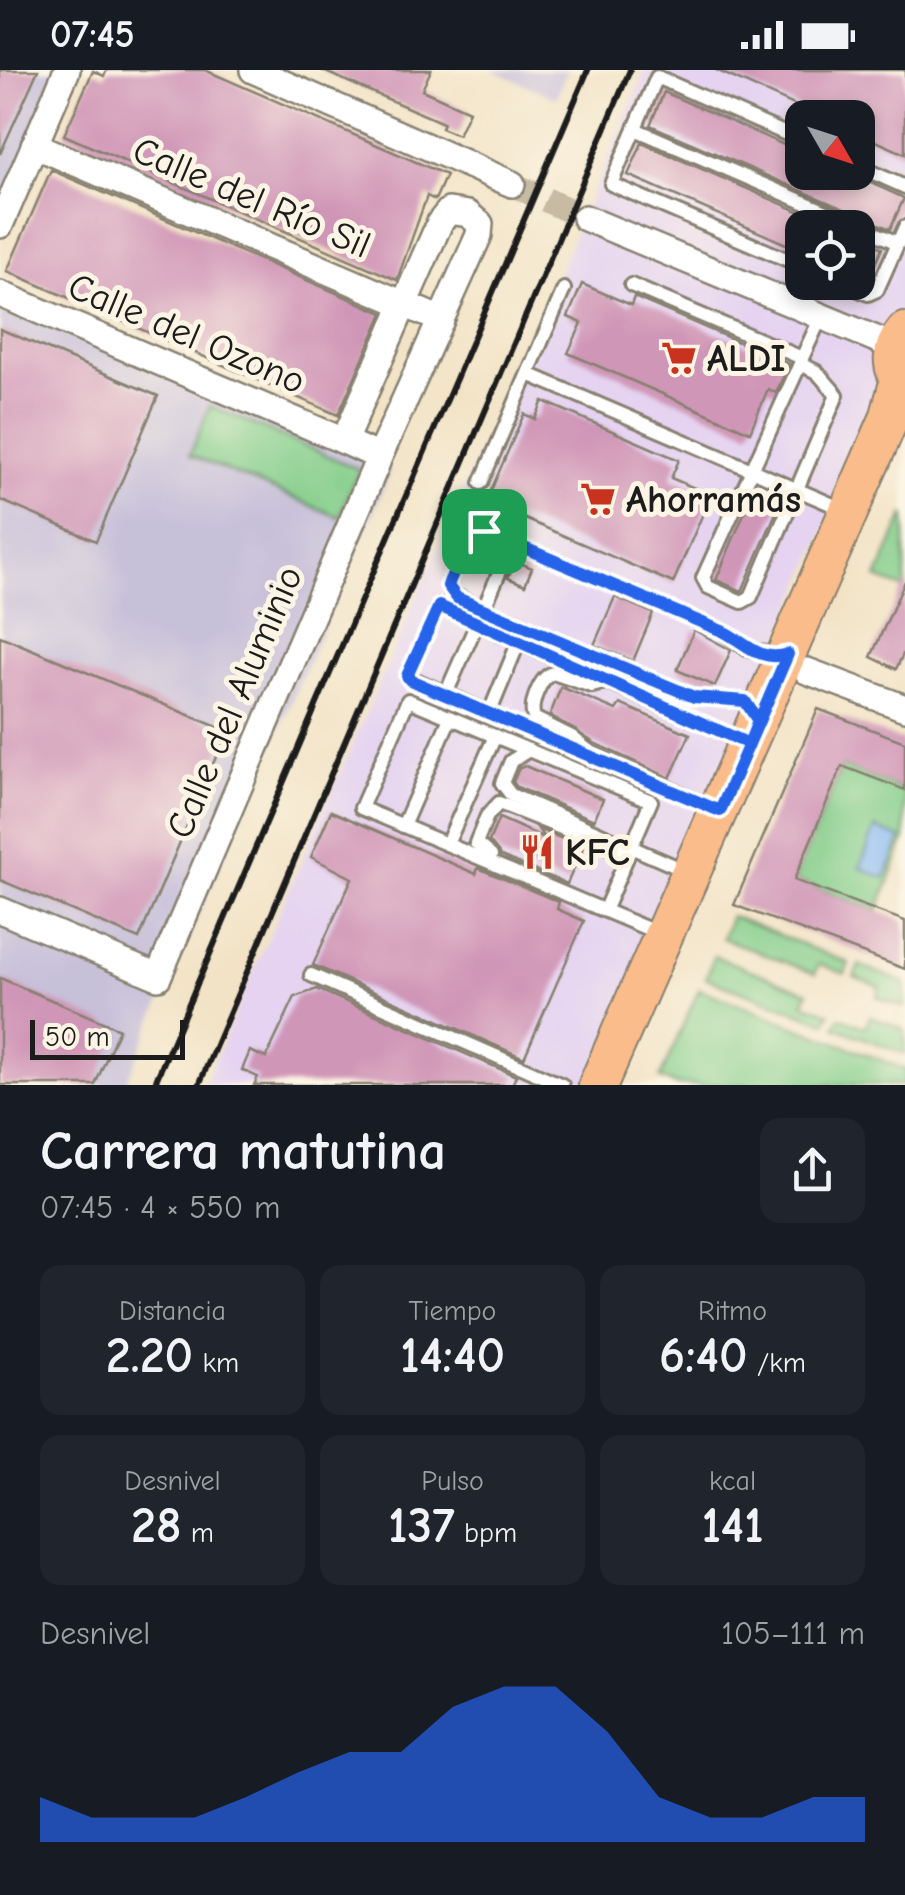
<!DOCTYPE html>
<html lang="es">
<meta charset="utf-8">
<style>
body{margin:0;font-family:"Comic Neue",sans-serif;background:#20242c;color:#f1f3f6;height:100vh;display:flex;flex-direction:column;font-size:38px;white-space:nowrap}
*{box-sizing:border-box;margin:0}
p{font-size:32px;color:#9ea1a6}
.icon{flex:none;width:55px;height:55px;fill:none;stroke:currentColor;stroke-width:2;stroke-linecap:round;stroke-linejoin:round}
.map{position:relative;height:1015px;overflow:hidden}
.drawer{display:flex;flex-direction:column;background:#171b24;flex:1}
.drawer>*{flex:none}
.needle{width:65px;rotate:129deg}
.buttons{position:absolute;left:785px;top:30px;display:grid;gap:20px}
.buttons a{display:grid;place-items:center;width:90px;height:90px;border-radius:20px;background:#171b24;box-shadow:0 5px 15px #0003;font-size:50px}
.scale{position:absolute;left:30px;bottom:25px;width:155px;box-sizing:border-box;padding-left:10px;border:5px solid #1c1c1c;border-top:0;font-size:28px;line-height:35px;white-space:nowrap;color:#1c1c1c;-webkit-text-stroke:8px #fcf5e5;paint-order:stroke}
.pin{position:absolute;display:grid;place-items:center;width:85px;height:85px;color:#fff;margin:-42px;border-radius:20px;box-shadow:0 5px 15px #0006}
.round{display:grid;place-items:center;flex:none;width:105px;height:105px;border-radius:20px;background:#20242c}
.summary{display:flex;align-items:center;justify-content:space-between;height:170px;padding:0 40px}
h1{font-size:55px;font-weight:700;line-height:75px}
.stats{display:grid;grid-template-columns:repeat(3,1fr);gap:15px;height:170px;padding:10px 40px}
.stats div{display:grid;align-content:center;border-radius:20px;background:#20242c;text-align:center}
.stats b{font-size:50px;font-weight:700}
.stats small{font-size:28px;font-weight:400}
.stats p{font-size:28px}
.chart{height:280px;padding:20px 40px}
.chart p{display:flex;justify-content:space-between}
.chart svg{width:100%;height:180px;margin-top:10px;fill:#2563eb;opacity:.7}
.status{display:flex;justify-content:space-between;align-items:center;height:70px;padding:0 50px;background:#171b24;direction:ltr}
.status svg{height:28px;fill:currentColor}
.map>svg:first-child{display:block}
.built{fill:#e5d3f1;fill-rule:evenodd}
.industrial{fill:#c7c0d9}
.green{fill:#84ce8b;stroke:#507554;stroke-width:2.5}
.water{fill:#87bbf5;stroke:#526c88;stroke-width:2.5}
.building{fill:#d096b7}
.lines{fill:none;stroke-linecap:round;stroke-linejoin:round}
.street-tunnel{stroke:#c7bba4;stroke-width:25;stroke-dasharray:25 12;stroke-linecap:butt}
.lane-casing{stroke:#878071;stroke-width:18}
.street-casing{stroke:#878071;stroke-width:30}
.primary-casing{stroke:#878071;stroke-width:42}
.lane{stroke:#fff;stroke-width:12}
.street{stroke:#fff;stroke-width:25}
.primary{stroke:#fabc8b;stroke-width:38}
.rail{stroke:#1c1c1c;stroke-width:6}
.route-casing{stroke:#fff;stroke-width:20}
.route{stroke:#2563eb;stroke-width:12}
.labels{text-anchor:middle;stroke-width:10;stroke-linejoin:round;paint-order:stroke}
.street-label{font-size:38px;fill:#1c1c1c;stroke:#fcf5e5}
.poi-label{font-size:38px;font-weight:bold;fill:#1c1c1c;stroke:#fcf5e5;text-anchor:start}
</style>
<div class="status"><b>07:45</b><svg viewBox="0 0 49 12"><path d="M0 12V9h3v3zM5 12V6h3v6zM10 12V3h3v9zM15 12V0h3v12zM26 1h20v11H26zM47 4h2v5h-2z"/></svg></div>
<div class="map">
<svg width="905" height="1015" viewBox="0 0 905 1015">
<rect width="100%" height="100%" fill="#fcf5e5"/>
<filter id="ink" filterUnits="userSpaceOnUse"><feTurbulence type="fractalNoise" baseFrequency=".01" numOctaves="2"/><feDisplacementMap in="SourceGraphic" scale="20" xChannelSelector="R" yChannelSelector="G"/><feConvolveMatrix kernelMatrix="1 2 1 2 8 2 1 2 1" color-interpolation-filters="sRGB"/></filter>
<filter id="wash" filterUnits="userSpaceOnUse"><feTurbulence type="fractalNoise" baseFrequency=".0048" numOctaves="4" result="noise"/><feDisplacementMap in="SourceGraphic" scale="40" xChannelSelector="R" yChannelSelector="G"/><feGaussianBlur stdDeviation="2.25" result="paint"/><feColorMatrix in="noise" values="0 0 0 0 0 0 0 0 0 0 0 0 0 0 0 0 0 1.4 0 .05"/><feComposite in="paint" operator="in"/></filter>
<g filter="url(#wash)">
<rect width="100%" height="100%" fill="#f2e3c6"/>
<path class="built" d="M646,0H905V262L598,1015H204ZM802,48H858V102H802ZM802,158H858V212H802Z"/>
<g class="industrial">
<path d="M0,0H67L0,155Z"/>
<path d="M492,0H567L556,28Z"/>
<path d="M0,224L391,401L125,1015H0Z"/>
</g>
<g class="green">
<path d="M210,336L359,399L339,447L190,385Z"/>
<path d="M905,443V519L877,508Z"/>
<path d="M842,696L905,720V768L878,841L794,810Z"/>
<path d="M731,846L849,893L845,904L819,894L815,904L722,868Z"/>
<path d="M714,886L808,922L804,933L830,943L826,953L706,908Z"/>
<path d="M859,895L905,913V938L877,927L880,917L854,907Z"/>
<path d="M699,919L905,999V1015H676L660,1008Z"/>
<path d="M870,946L905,960V984L835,957L840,947L865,957Z"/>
</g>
<path class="water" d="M875,758L901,768L885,808L860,798Z"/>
<g id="blocks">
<g class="building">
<path d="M0,0H38L0,84Z"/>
<path d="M107,0H205L446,105L435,130L427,126L397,210L64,65L93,1L104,6Z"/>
<path d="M321,0H431L422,20L469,41L458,65L441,58L443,53Z"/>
<path d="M716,0H905V84L858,63V48H823Z"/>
<path d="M664,22L802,83V102H847L904,128L890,159L650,55Z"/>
<path d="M642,73L837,158H802V181L628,105Z"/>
<path d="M51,100L383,243L338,345L7,201Z"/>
<path d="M858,166L882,178L867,213L858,209Z"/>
<path d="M582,214L631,235L634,227L789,294L776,323L768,319L750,362L568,283L582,253L568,247Z"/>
<path d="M0,259L158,326L96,471L0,430Z"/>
<path d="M543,331L679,390L671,408L711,425L673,513L486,432L524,344L535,349Z"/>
<path d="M751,427L778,438L742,521L716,510Z"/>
<path d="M477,475L497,483L489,500L469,492Z"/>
<path d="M515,491L532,498L525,515L508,508Z"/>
<path d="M905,511V580L896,599L871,587Z"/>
<path d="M615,527L653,543L633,591L594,575Z"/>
<path d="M694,560L731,580L715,616L677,600Z"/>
<path d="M0,566L227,661L139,869L0,810Z"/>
<path d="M561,617L616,640L620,634L690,664L670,708L596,674L550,645Z"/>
<path d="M818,639L905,672V720L842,696L794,810L905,851V899L734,835Z"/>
<path d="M525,696L603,729L594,750L517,717L513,712L519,698Z"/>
<path d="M331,741L476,804L478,798L559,832L557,839L584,851L524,988L313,895L352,808L311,787Z"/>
<path d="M499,748L544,768L538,759L583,777L567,814L501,786L489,771Z"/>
<path d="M0,908L119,959L95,1015H0Z"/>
<path d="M317,919L516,1006L512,1015H254L258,1007L242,1000L250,981L266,988L295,927Z"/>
</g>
</g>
</g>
<g filter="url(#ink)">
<use href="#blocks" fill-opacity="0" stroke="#878071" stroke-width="2.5"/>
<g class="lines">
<path class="street-tunnel" d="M512,114L585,148"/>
<defs>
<g id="lane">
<path d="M635,59L898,173"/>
<path d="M802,71L657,7L611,114L802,196"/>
<path d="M858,96L905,117"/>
<path d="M840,212L868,224L877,220L905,157"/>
<path d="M631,215L802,288L800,294"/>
<path d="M802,288L821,247"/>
<path d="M800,294L817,302L837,325L751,527L742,532L708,517L703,508Z"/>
<path d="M528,304L847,441"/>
<path d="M481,413L564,219"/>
<path d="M483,540L512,473"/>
<path d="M445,626L477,553"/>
<path d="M489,644L519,571"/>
<path d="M755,644L745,631L694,627L483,540L451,523L450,510L470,467L484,461L722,561L747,579L781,586"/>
<path d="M529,680L511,691L502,713L511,725L686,801"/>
<path d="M591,683L567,678L407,606L439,536L607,612"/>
<path d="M713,738L591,683L572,667L534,648C529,635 540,607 553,603L592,616L607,612L742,671"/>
<path d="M403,756L450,648"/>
<path d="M447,774L495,666"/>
<path d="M491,786L476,773L487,746L499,733L611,778L626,789"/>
<path d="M605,839L651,731L408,630L361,738L660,864"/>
<path d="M311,905L562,1015"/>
</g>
<g id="street">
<path d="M253,0L512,114"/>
<path d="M34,75L441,250"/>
<path d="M585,148L895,277"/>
<path d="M0,155L67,0"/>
<path d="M0,224L344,371"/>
<path d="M807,601L905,638"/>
<path d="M0,840L158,907L376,395L379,387L479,165L480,154L468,144L449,141L440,152L344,371L379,387"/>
</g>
<g id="primary">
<path d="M905,262C891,279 889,298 905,314"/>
<path d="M598,1015L889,349L900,309"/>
</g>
</defs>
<use href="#lane" class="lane-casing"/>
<use href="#street" class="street-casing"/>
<use href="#primary" class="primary-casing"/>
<use href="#lane" class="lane"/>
<use href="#street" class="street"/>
<use href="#primary" class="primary"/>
<g class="rail">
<path d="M154,1015L588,0"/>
<path d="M199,1015L630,0"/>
</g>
</g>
</g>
<g class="lines" filter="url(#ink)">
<defs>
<path id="route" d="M484,461L722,561C746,572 759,593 788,584L720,741L410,610L407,606L439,536L749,674L758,651L745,631L694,627L457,528L448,516L450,510L470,467L484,461"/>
</defs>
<use href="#route" class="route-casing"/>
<use href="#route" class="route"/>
</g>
<defs>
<symbol id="supermarket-bare" viewBox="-9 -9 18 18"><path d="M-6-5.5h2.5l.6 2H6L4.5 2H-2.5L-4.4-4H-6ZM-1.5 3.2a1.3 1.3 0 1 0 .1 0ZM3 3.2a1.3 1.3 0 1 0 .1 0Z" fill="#c8321e" stroke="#fcf5e5" stroke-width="2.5" paint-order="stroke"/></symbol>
<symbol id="restaurant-bare" viewBox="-9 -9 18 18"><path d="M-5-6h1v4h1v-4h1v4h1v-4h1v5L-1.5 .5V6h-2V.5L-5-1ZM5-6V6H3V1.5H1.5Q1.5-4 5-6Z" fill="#c8321e" stroke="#fcf5e5" stroke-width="2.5" paint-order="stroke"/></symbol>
</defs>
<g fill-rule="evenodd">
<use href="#supermarket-bare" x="654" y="263" width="50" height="50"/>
<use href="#supermarket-bare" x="573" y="404" width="50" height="50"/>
<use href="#restaurant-bare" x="512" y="757" width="50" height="50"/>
</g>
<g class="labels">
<g class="street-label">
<text transform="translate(252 127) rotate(23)" y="13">Calle del Río Sil</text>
<text transform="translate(187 263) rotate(23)" y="13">Calle del Ozono</text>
<text transform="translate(234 632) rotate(-67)" y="13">Calle del Aluminio</text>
</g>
<g class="poi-label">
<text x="707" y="301">ALDI</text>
<text x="626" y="442">Ahorramás</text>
<text x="565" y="795">KFC</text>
</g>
</g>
</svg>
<div class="buttons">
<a><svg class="needle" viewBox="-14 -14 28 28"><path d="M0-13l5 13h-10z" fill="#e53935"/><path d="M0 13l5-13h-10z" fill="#9ea1a6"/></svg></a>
<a><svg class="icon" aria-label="locate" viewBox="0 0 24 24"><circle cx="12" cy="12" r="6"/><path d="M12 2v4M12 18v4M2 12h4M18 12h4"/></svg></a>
</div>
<div class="scale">50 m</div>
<div class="pin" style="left:484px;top:461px;background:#1e9e55"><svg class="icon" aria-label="arrive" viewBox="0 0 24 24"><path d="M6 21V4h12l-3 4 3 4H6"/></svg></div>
</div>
<section class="drawer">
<div class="summary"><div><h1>Carrera matutina</h1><p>07:45 · 4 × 550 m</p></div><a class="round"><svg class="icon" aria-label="share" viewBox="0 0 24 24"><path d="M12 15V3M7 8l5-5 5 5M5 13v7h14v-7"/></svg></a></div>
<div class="stats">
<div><p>Distancia</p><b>2.20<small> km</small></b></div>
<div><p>Tiempo</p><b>14:40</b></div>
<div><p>Ritmo</p><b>6:40<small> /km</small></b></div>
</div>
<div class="stats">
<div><p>Desnivel</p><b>28<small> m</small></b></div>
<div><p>Pulso</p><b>137<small> bpm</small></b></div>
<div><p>kcal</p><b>141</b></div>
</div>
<div class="chart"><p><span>Desnivel</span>105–111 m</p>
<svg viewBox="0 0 160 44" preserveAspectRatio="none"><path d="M0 44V33L10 38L20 38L30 38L40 33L50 27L60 22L70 22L80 11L90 6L100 6L110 17L120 33L130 38L140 38L150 33L160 33V44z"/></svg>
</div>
</section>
